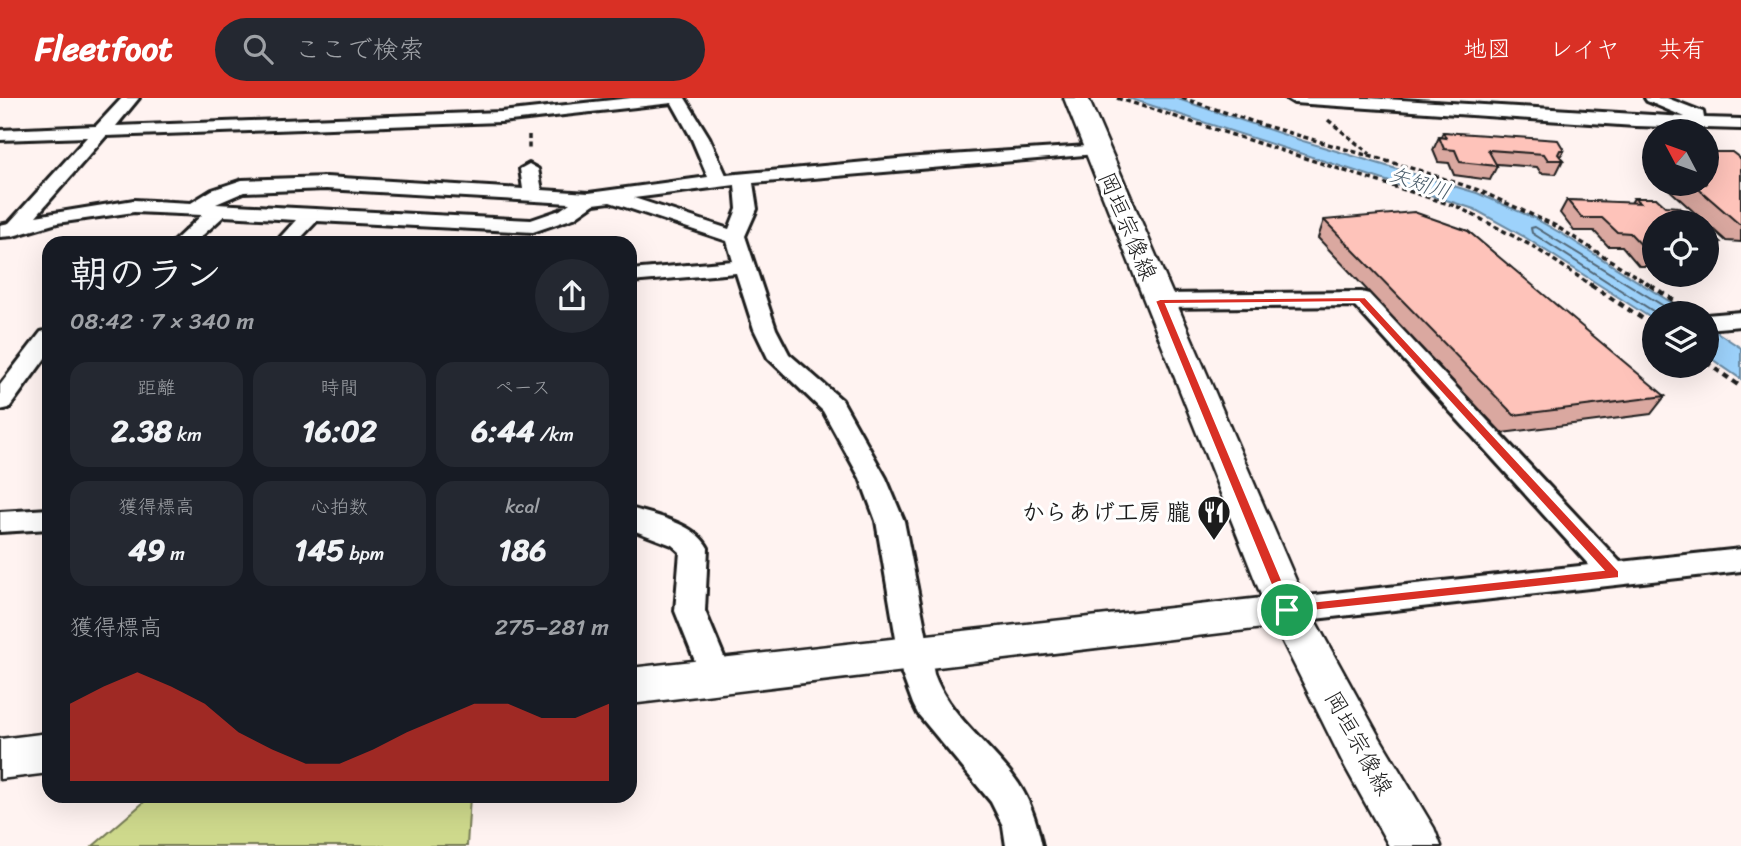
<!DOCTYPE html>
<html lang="ja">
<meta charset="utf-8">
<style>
body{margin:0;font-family:Sriracha,"Klee One",sans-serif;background:#242831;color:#f1f3f6;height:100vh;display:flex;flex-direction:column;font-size:26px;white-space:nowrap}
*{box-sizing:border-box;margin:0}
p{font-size:23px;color:#9ea1a6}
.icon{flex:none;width:38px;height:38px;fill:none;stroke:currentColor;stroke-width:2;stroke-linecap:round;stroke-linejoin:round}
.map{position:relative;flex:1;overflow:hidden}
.panel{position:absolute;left:42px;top:138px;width:595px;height:567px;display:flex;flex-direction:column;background:#171b24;border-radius:21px;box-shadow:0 7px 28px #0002}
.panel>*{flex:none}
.needle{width:46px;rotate:311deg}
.tools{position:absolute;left:1642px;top:21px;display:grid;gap:14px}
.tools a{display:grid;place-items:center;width:77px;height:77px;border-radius:50%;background:#171b24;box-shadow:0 7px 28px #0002;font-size:35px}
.pin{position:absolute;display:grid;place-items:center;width:60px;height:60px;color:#fff;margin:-30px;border:4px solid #fff;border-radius:50%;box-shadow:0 2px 7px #0007}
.round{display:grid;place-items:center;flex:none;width:74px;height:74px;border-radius:37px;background:#242831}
.headline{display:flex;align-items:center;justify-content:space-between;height:119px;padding:0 28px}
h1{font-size:38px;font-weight:700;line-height:52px}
.metrics{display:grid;grid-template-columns:repeat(3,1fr);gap:10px;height:119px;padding:7px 28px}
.metrics div{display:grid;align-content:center;border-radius:18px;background:#242831;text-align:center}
.metrics b{font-size:30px;font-weight:700}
.metrics small{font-size:19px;font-weight:400}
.metrics p{font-size:19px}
.chart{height:196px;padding:14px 28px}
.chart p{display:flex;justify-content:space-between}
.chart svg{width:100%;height:126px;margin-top:7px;fill:#d93025;opacity:.7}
header{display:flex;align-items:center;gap:42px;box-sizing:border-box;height:98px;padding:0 35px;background:#d93025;color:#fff}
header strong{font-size:33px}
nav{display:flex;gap:38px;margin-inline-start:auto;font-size:24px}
.search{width:490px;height:63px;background:#242831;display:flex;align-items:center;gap:18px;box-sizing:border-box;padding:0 24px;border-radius:38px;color:#9ea1a6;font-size:26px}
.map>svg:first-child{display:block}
.green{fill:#ced98c;stroke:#757a54;stroke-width:2}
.water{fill:#9dd2fb;stroke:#6989a2;stroke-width:2}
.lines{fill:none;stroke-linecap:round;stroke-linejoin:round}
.shore{stroke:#506575;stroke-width:2}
.minor-casing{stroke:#1c1c1c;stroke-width:6}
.tertiary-casing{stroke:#1c1c1c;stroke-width:5}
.secondary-casing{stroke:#1c1c1c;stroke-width:5}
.path-far1{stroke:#1c1c1c;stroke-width:3.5;stroke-dasharray:5 3.5;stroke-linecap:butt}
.path{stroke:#1c1c1c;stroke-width:4.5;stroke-dasharray:6 5;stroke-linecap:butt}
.minor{fill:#fff;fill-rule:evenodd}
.tertiary{fill:#fff;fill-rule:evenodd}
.secondary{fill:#fff;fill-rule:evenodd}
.wall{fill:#daa8a0;stroke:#1c1c1c;stroke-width:2}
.building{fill:#fec3ba;stroke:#1c1c1c;stroke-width:2}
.route{fill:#d93025;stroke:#fff;stroke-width:2;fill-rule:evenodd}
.labels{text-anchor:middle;stroke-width:6;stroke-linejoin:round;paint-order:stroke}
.far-water-label{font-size:21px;font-style:italic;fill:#495c6a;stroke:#fff}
.street-label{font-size:23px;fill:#1c1c1c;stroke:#fff}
.poi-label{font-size:23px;font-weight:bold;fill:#1c1c1c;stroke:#fff;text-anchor:end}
</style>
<header>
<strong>Fleetfoot</strong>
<div class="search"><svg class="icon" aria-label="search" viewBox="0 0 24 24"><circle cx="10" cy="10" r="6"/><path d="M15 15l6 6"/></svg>ここで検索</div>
<nav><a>地図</a><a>レイヤ</a><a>共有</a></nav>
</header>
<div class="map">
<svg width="1741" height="748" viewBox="0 0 1741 748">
<rect width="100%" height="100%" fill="#fff3f1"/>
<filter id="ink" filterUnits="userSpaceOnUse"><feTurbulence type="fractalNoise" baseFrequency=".0143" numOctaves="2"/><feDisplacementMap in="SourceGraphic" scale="14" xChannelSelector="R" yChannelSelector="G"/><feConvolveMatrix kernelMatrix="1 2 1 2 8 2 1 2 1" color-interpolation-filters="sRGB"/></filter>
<g filter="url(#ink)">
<path class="green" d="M151,698H470L467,748H93Z"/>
<g class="water">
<path d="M1128,0H1175L1303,43L1477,95L1534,120L1564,137L1688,215H1654V222L1523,138L1474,111Z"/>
<path d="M1706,227L1741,250V281L1706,257Z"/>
</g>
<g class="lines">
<path class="shore" d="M1656,215L1532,135L1531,130L1535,129L1675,215"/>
<defs>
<g id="minor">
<path d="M122,0H139L116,28L501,14L631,0H685L709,39L726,77L919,59L1102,47L1105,51L1102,55L1096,56L753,85L757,111L745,138L776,231L789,256L842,302L886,380L904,423L934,576C949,617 987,644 1013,678C1029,698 1037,724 1042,748H1006L1003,728L991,704L918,616L913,606L902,576L876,423L860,380L823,313L768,260L754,231L736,175L630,184V172L733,163L727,143L610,104L594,106L574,120L533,134L317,123L296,145H275L296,122L224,118L194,145H172L202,117L134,114L57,125L13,138L0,139V127L9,125L87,39L0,42V32L96,28ZM672,5L691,39L708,79L589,95L542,92L538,71L529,66L520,71L523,91L326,79L242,82L212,92L191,105L134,102L36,118L106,38L501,24ZM735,87L737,111L729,131L634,100ZM326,91L570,105L560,112L531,122L216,106L244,94Z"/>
<path d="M1286,0H1368L1685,19L1647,3L1645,0H1667L1703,14L1704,20L1741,21V31L1635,28L1294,5Z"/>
<path d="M1361,194L1369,196L1620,464L1741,451V473L1288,524L1277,521L1273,512L1277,503L1288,500L1589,467L1355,208L1160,210L1152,208L1149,203L1152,198L1160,196Z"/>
<path d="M1741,214V228L1706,231V217Z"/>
<path d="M49,232V255L9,310L0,312V287L41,234Z"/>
<path d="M630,410C656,418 695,425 708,450L705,513L732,578L727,588L716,592L705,588L675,513L680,454L672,447L630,431Z"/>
<path d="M49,411V431L0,434V414Z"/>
</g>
<g id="tertiary">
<path d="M1288,497L1301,501L1307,512L1301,523L1288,527L630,606V570Z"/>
<path d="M49,635V675L0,681V641Z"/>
</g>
<path id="secondary" d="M1064,0H1088L1307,508L1377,635L1434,730L1441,748H1389L1343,665L1267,512Z"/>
</defs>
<use href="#minor" class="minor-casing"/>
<use href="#tertiary" class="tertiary-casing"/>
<use href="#secondary" class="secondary-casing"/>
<g class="path-far1">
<path d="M1117,0L1458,109L1534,149L1594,189"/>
<path d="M1182,0L1266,28L1421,73L1478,92L1554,127L1653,189"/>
<path d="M1328,22L1370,56"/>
<path d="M529,37V54"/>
</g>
<g class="path">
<path d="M1591,187L1654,228"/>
<path d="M1650,187L1693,215"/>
<path d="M1706,264L1741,289"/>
</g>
<use href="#minor" class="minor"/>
<use href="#tertiary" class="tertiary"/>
<use href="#secondary" class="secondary"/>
</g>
<g class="wall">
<path d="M1443,34L1564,52L1560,59L1563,62L1556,76L1541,75L1537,69L1496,66L1497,68L1490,82L1454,77L1449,65L1438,64L1433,52L1439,39L1440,40Z"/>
<path d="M1654,58V77L1646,70Z"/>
<path d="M1741,61V144L1726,143L1663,86H1706Z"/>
<path d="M1634,100H1656L1654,124V168H1639L1622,148H1608L1594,133H1574L1560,115L1567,102L1631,105Z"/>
<path d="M1324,122L1665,298L1651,316L1502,335L1318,140Z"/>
<path d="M1706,132L1720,144L1710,158H1706Z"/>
</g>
<g class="building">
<path d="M1443,34L1558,42L1564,52H1560L1558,56L1563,62H1548L1544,56L1488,52L1497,68L1460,64L1455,52L1444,51L1439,39L1446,40Z"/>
<path d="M1706,54H1732L1741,61V126H1739L1693,86H1706Z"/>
<path d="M1634,100H1656L1665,108L1679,109L1697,124H1654V154H1648L1630,135L1617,134L1602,120H1582L1567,102L1640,105Z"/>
<path d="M1414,114L1468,133L1665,298L1514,317L1324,122Z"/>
<path d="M1706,132L1720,144H1706Z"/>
</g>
</g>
<path class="route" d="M1365,199L1619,473V480L1283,516L1155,203L1160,201ZM1359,204L1603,472L1292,506L1166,206Z"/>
<defs>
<symbol id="restaurant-pin" viewBox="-11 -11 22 30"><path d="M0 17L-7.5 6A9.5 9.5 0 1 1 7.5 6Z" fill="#1c1c1c" stroke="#fff"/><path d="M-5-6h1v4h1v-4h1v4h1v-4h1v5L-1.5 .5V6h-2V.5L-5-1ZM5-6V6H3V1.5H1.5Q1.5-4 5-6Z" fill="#fff"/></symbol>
</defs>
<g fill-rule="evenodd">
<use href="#restaurant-pin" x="1195" y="395" width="38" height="52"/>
</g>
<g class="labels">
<g class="far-water-label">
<text transform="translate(1420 85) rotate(18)" y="7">矢矧川</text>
</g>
<g class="street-label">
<text transform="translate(1128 128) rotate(67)" y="8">岡垣宗像線</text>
<text transform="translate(1359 645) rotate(61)" y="8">岡垣宗像線</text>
</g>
<g class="poi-label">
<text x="1190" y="422">からあげ工房 朧</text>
</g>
</g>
</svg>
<div class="tools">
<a><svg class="needle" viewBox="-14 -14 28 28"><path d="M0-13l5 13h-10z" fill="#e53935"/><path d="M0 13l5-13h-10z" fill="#9ea1a6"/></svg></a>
<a><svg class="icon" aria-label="locate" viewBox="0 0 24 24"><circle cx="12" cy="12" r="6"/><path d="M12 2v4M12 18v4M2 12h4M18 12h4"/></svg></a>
<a><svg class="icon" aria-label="layers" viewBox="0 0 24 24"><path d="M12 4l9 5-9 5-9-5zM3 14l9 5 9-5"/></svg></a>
</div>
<div class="pin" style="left:1287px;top:512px;background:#1e9e55"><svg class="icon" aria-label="arrive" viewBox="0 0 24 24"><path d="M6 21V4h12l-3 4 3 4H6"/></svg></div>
<section class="panel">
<div class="headline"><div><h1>朝のラン</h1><p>08:42 · 7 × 340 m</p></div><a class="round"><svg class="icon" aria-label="share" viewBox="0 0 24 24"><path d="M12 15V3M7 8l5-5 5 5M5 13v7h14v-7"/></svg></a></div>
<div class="metrics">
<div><p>距離</p><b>2.38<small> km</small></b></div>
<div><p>時間</p><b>16:02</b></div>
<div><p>ペース</p><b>6:44<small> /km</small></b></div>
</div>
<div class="metrics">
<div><p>獲得標高</p><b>49<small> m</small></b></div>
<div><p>心拍数</p><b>145<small> bpm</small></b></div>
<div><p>kcal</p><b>186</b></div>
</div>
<div class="chart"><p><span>獲得標高</span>275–281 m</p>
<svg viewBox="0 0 160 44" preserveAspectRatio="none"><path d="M0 44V17L10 11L20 6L30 11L40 17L50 27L60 33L70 38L80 38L90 33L100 27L110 22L120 17L130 17L140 22L150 22L160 17V44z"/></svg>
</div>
</section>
</div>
